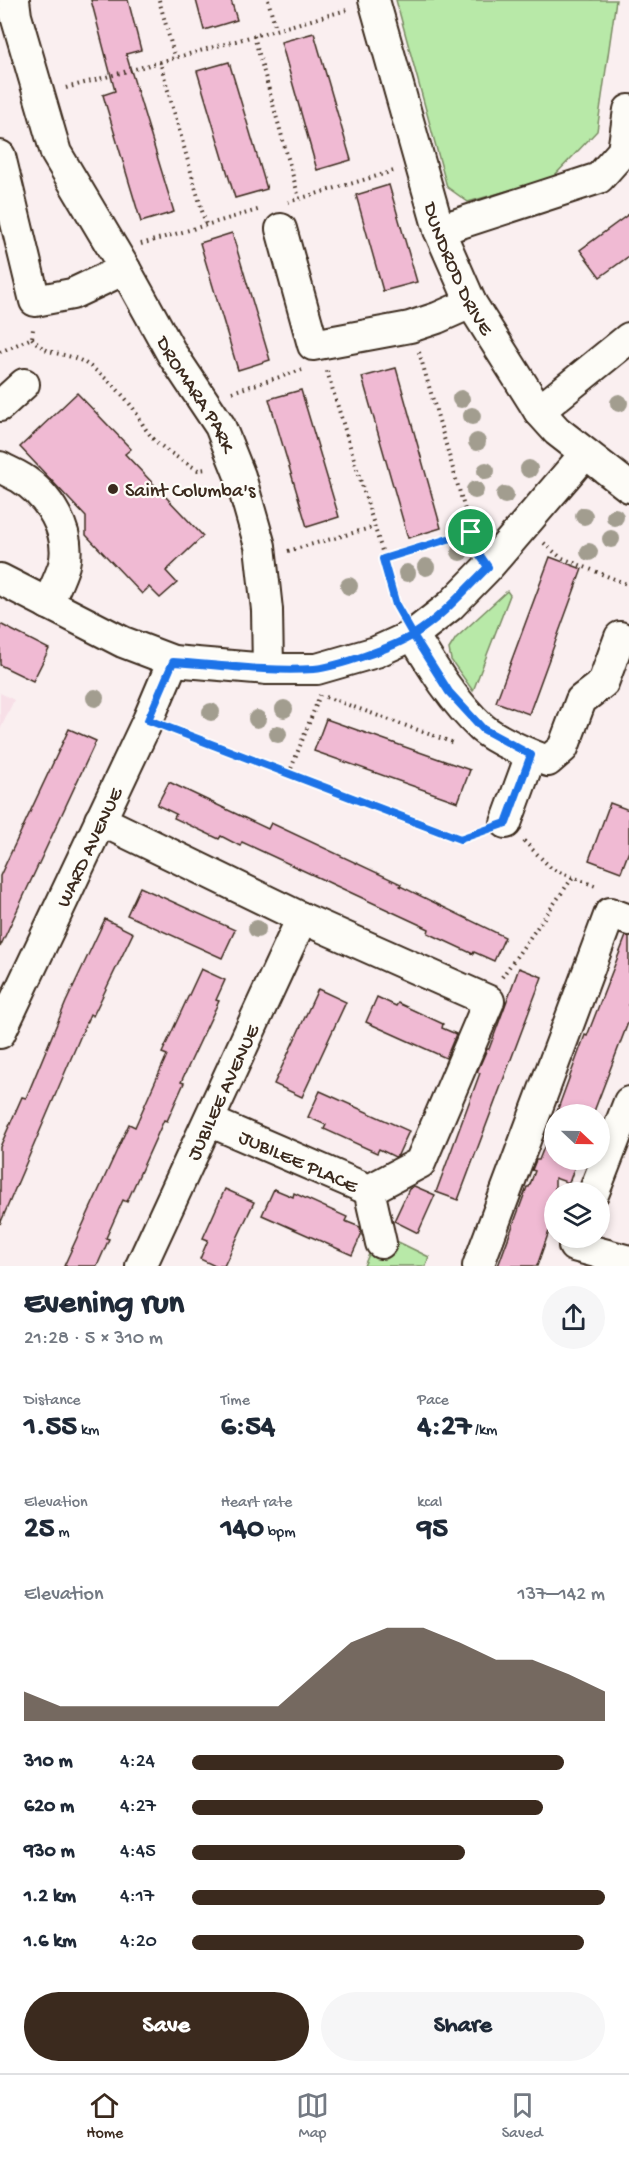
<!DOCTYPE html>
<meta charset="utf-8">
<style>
body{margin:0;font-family:"Gochi Hand",sans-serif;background:#f6f6f7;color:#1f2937;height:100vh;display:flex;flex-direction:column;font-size:22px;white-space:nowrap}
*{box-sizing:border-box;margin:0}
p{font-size:20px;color:#747a83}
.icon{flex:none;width:33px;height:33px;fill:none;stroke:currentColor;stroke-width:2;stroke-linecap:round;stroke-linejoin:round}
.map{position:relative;height:1266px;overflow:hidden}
.details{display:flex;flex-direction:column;background:#fff;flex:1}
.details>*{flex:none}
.needle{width:39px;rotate:112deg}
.fabs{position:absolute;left:544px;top:1104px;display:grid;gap:12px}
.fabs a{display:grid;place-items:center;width:66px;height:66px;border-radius:50%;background:#fff;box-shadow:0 3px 9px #0003;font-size:30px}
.pin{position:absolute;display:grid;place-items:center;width:51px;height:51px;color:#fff;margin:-26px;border:3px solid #fff;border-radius:50%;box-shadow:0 2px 6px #0007}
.round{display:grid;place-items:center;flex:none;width:63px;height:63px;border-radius:32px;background:#f6f6f7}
.headline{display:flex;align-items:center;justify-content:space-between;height:102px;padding:0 24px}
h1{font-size:33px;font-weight:700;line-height:45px}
.metrics{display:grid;grid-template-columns:repeat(3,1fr);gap:9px;height:102px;padding:6px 24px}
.metrics div{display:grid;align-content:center}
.metrics b{font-size:30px;font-weight:700}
.metrics small{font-size:16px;font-weight:400}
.metrics p{font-size:16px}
.chart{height:168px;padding:12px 24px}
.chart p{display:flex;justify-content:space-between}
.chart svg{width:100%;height:108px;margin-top:6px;fill:#3b2a1e;opacity:.7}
.action{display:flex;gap:12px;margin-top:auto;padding:12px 24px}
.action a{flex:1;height:69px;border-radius:36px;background:#3b2a1e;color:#fff;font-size:24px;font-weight:700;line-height:69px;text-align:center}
.action a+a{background:#f6f6f7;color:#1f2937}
ul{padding:0 24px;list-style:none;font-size:20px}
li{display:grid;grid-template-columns:96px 72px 1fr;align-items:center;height:45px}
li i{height:15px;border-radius:8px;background:#3b2a1e}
.tabs{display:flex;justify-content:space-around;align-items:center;height:84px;border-top:2px solid #e0e1e3;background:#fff;font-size:16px;color:#747a83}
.tabs a{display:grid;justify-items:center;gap:3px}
.tabs .active{color:#3b2a1e}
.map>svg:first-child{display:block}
.built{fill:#f7dfe7}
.green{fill:#b8e9a8;stroke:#7a8a63;stroke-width:1.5}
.building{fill:#f0bad3;stroke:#3b2a1e;stroke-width:1.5}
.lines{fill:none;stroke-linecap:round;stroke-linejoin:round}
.minor-casing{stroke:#3b2a1e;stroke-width:34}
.path{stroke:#3b2a1e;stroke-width:4;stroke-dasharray:1.5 4.5;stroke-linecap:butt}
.minor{stroke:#fdfcf7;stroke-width:30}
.tree{fill:#a29d8f}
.route-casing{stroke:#fff;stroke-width:12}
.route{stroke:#1a73e8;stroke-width:8}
.poi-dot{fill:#3b2a1e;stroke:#fdfcf7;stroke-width:2}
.labels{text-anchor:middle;stroke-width:4.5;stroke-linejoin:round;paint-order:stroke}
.street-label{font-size:20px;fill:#3b2a1e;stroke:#fdfcf7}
.poi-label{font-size:20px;fill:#3b2a1e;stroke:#fdfcf7;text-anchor:start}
</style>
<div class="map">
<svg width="629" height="1266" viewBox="0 0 629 1266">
<rect width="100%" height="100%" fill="#faeff0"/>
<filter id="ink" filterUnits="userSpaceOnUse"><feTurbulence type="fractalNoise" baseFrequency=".0167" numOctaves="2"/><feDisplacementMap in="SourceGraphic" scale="12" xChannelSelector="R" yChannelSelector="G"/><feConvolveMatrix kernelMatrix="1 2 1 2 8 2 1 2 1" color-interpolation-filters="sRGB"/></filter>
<g filter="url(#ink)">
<path class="built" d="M0,693L14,700L0,730Z"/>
<g class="green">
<path d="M396,0H616L597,131L552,178L468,202L447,187Z"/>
<path d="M507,591L510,595L473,691L451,660L449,649L456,638Z"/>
<path d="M390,1238L429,1257L426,1266H364L372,1247Z"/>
</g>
<g class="building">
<path d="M91,0H128L141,50L126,54L174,212L141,222L103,95L115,91Z"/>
<path d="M196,0H231L237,20L204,30Z"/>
<path d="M314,33L351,160L317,170L281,42Z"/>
<path d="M229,62L267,189L235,198L197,71Z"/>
<path d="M389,185L417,282L383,291L356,195Z"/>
<path d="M629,214V256L600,277L580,250Z"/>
<path d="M232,233L270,360L238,370L200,243Z"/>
<path d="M396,368L441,528L408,538L362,377Z"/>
<path d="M301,390L339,517L307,527L269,399Z"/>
<path d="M77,393L131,449L125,454L203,536L166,571L177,583L160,598L149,587L142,594L86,535V517L20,447Z"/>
<path d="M550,557L582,569L529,714L496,702Z"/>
<path d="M0,624L49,649L33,681L0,665Z"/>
<path d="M326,719L470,770L458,802L314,751Z"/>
<path d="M69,729L96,741L0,947V876Z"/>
<path d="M169,782L268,829L271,823L401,884L400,886L505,937L494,961L474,952L473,954L428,933L429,929L242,842L240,846L221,836L219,839L174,818L176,814L157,805Z"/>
<path d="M610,803L629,810V851L621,872L589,860Z"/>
<path d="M140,887L235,930L222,958L127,915Z"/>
<path d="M105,919L133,933L93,1016L90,1014L0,1224V1147L22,1097L26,1098L66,1002Z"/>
<path d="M626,936L629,937V1020L593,1114H556L585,1035L587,1036Z"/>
<path d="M519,968L542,977L458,1200L436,1192L480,1073L477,1072L487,1049H489Z"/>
<path d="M201,969L225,980L216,1000L219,1001L181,1082L184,1083L167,1121L164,1120L127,1202L123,1200L106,1238L109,1239L97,1266H64L129,1124L135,1127L167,1055L162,1053Z"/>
<path d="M318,989L346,1002L302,1097L274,1084Z"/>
<path d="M377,997L396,1006L398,1003L443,1024L442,1028L456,1034L446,1058L366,1022Z"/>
<path d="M320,1091L409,1131L398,1155L395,1157L379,1149L377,1153L324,1129L326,1125L308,1117Z"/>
<path d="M553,1124H555V1160H577L569,1183L555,1178V1214L537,1266H498L527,1187H529L535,1171L532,1170L536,1160H539Z"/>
<path d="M414,1186L435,1195L418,1233L394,1221L409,1189Z"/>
<path d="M225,1189L254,1202L224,1266H215L200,1259L208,1240L203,1238Z"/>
<path d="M274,1189L293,1197L294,1193L347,1217L345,1221L360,1227L361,1235L352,1255L262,1215Z"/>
</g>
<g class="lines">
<defs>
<g id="minor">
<path id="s1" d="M14,0L16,16L56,153L125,269L172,354L220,426L240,476L260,546L267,610L268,669"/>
<path id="s2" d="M374,0L439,230L471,303L539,411L557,431L629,487"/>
<path d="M0,156L35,301L72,294L125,269"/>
<path d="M281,229L313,345L410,327L437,318L471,303"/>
<path d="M439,230L599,178L623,151L629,110"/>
<path d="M0,406L24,384"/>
<path d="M539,411L629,338"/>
<path d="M0,467C7,471 14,474 21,478C48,495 72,531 64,565C60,578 53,591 48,604"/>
<path d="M0,579L123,642L173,661L268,669H317L376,652L398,642L413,635L450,606L488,567L585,454"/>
<path d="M413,635C433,668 453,701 482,728C496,740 530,755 548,761L563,748L581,700L603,683L620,637"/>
<path d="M100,820L302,918L489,1001L420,1163L369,1190L209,1121"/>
<path d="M506,823L531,755"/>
<path id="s3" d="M0,1033L148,720L173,661"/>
<path d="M369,1190L381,1243"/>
<path d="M594,1192L629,1102"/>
<path d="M574,1246L629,1261"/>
<path id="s4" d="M141,1266L302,918"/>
<path d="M478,1266L610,913L629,920"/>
</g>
</defs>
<use href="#minor" class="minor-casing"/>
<g class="path">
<path d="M159,0L175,58"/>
<path d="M268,0L276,29"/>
<path d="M254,36L299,198"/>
<path d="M160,62L347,10"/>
<path d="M66,88L160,62L206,225"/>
<path d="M288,202L394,171"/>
<path d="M141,244L261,209"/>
<path d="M32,338C48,358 66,351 85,363C102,374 120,390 132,407C138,414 141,423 147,431C159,448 180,459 198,470L207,469"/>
<path d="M0,352L32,338L33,329"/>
<path d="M419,352L474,541"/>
<path d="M327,371L400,610"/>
<path d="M232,392L302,370"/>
<path d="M544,543L560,557L629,585"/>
<path d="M288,551L374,527"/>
<path d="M383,559L471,532"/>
<path d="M326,697L454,743"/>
<path d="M174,730L460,839L481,832"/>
<path d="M289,774L320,695"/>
<path d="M524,841L552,869L598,887"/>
<path d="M502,977L573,877"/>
</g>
<use href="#minor" class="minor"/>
</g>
<g class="tree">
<circle cx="461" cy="399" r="9"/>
<circle cx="619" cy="403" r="9"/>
<circle cx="472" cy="416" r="9"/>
<circle cx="477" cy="442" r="9"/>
<circle cx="529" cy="469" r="9"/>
<circle cx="486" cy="471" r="9"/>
<circle cx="475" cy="490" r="9"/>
<circle cx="505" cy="495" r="9"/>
<circle cx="584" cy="516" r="9"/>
<circle cx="615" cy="517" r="9"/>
<circle cx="611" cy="539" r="9"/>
<circle cx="460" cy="552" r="9"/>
<circle cx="589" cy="552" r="9"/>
<circle cx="426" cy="567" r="9"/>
<circle cx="407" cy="573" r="9"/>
<circle cx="349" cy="586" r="9"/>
<circle cx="95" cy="698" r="9"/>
<circle cx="284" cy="709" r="9"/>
<circle cx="211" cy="712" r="9"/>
<circle cx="257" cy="719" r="9"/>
<circle cx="278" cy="734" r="9"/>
<circle cx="257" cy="929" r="9"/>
</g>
</g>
<g class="lines" filter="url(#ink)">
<defs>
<path id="route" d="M471,532L477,551L488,567C464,591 442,617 413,635C394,647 337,667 314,669C268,672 220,665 173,662L148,720L460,839L506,823L531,755L483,729L449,692L413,635L396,605L383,559L471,532"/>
</defs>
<use href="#route" class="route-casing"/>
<use href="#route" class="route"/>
</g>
<circle class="poi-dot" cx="113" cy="489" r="6"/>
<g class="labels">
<g class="street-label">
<text dy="7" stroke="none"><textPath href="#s2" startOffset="282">DUNDROD DRIVE</textPath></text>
<text dy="7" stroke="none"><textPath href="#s1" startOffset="438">DROMARA PARK</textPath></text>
<text dy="7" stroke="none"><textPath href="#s3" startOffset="206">WARD AVENUE</textPath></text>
<text dy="7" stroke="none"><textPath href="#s4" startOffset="192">JUBILEE AVENUE</textPath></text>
<text transform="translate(299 1160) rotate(24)" y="7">JUBILEE PLACE</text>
</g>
<g class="poi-label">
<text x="125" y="496">Saint Columba's</text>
</g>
</g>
</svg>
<div class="fabs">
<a><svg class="needle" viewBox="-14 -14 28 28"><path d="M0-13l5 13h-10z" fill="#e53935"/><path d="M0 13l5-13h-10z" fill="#747a83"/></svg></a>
<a><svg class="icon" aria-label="layers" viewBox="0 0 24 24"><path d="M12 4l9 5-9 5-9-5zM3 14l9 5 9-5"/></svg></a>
</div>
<div class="pin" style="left:471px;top:532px;background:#1e9e55"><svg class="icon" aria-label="arrive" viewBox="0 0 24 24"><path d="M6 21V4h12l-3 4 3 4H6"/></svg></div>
</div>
<section class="details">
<div class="headline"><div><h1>Evening run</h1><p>21:28 · 5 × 310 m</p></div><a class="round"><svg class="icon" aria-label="share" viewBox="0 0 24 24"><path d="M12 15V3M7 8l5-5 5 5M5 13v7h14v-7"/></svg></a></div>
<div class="metrics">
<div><p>Distance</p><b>1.55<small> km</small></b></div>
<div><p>Time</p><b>6:54</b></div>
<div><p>Pace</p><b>4:27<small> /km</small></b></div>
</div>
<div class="metrics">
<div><p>Elevation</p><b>25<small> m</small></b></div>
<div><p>Heart rate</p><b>140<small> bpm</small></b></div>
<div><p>kcal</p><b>95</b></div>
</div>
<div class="chart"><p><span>Elevation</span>137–142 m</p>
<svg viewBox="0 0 160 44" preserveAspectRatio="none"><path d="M0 44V32L10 38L20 38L30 38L40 38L50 38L60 38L70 38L80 25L90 12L100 6L110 6L120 12L130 19L140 19L150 25L160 32V44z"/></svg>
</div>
<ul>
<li><b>310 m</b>4:24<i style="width:90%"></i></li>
<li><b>620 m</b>4:27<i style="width:85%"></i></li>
<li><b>930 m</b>4:45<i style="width:66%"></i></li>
<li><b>1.2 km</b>4:17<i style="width:100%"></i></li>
<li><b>1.6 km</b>4:20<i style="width:95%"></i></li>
</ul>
<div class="action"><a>Save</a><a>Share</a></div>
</section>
<nav class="tabs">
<a class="active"><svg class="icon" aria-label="home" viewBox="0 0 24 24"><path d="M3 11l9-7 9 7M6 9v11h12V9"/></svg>Home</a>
<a><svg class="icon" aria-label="map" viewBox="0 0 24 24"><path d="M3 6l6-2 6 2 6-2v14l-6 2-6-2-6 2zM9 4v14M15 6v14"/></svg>Map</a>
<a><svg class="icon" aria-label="saved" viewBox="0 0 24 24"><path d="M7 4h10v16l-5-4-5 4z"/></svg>Saved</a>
</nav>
